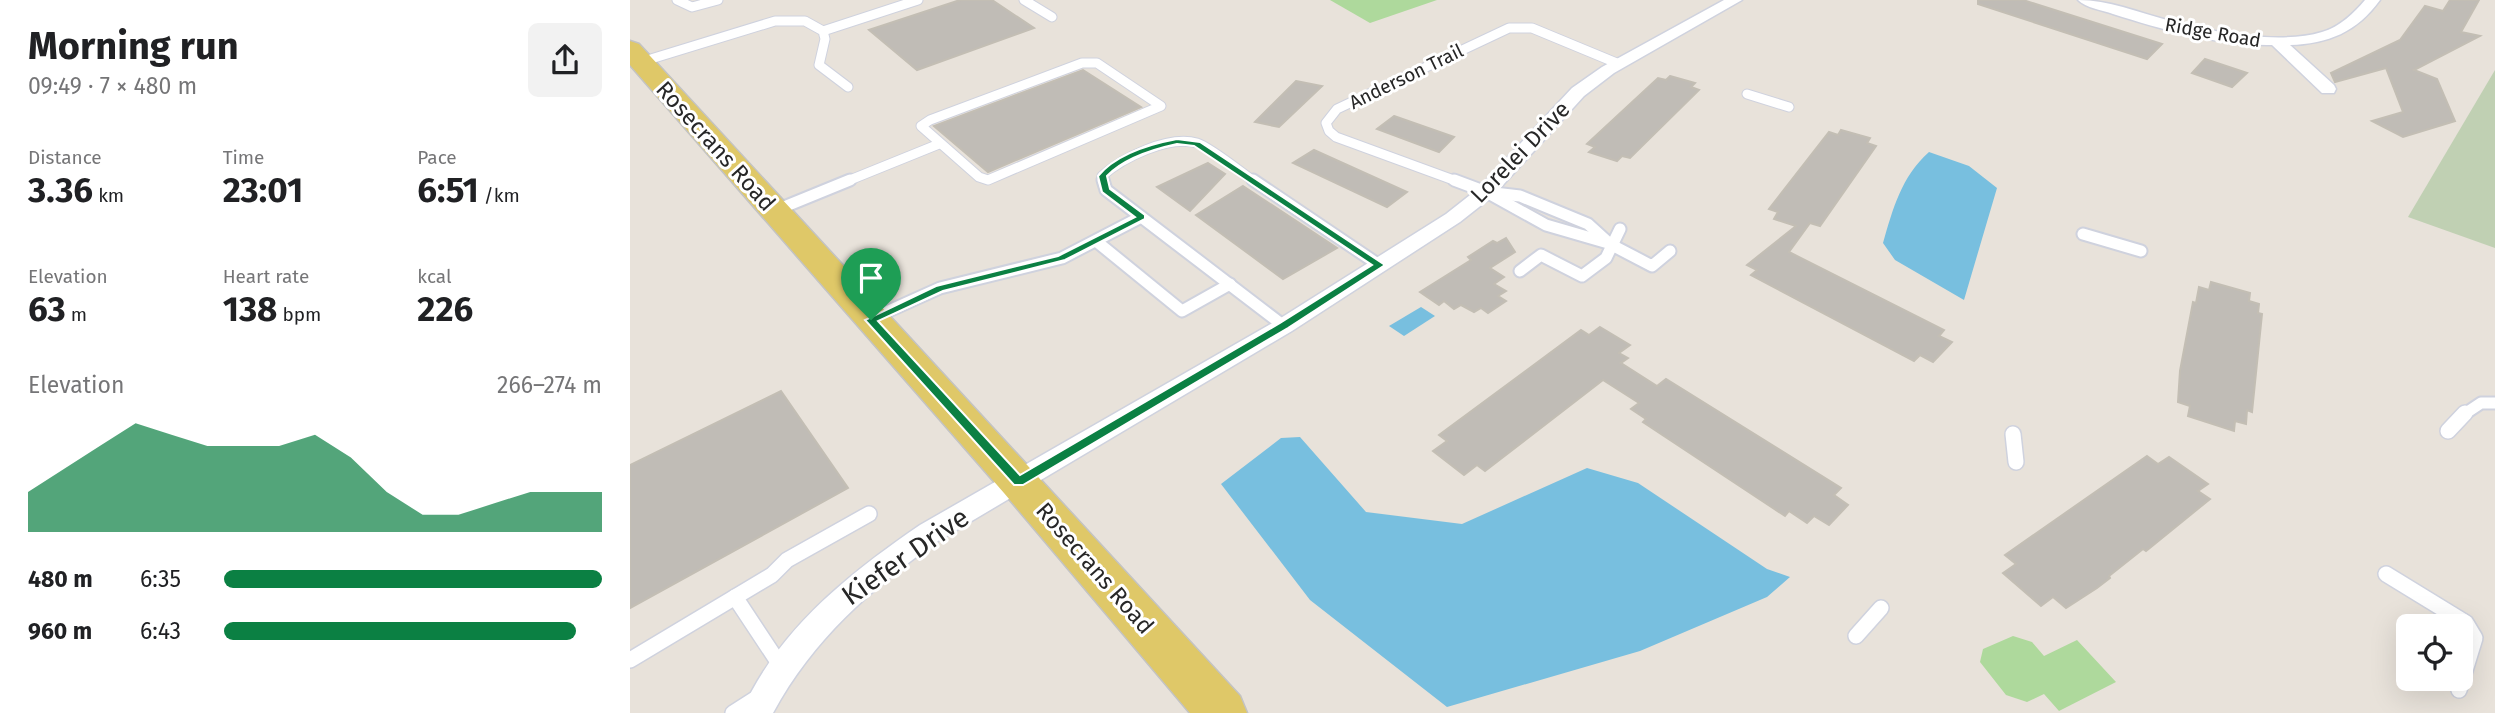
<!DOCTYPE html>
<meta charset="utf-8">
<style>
body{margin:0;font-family:"Fira Sans",sans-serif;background:#f2f2f2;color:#202124;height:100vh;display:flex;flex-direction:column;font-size:26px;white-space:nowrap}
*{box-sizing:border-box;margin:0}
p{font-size:23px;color:#757577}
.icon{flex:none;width:38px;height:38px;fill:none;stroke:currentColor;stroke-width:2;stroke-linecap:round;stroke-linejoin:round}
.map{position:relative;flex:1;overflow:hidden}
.panel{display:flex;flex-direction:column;background:#fff;width:630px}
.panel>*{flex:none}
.fabs{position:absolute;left:1766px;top:614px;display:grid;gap:14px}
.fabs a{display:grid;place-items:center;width:77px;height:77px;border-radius:10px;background:#fff;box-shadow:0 7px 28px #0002;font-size:35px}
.pin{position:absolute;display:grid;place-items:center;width:60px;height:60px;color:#fff;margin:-72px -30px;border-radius:50% 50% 50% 0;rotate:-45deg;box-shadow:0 0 7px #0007}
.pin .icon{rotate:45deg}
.round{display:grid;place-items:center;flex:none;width:74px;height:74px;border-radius:10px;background:#f2f2f2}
.overview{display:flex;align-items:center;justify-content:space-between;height:119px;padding:0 28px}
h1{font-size:38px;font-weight:700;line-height:52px}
.metrics{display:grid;grid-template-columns:repeat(3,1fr);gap:10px;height:119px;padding:7px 28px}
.metrics div{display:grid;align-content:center}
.metrics b{font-size:35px;font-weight:700}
.metrics small{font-size:19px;font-weight:400}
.metrics p{font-size:19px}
.chart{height:196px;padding:14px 28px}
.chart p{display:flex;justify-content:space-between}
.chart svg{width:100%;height:126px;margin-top:7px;fill:#0b8043;opacity:.7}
ul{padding:0 28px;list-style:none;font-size:23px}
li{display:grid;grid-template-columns:112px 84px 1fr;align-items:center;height:52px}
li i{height:18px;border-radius:9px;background:#0b8043}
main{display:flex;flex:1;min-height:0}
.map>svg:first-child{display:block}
.green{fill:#aed99c}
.cemetery{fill:#c0d0b3}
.water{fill:#78bfdf}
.building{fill:#c0bcb6;stroke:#c3beb4;stroke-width:2}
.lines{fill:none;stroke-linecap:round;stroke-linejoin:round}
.service-far2-casing{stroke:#cfd2de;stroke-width:11}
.service-far1-casing{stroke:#cfd2de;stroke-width:15}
.service-casing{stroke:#cfd2de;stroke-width:18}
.minor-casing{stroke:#cfd2de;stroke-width:3}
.primary-casing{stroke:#c3c3c3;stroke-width:3}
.service-far2{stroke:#fff;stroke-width:9}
.service-far1{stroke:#fff;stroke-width:11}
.service{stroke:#fff;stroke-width:15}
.minor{fill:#fff;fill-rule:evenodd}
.primary{fill:#dfc868;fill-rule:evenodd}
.route{fill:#0b8043;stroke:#fff;stroke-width:2;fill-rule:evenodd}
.labels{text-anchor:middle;stroke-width:6;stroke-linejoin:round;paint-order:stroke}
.far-street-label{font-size:19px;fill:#272727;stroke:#fff}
.street-label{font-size:23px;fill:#272727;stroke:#fff}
.near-street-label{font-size:28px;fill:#272727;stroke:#fff}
</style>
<main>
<section class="panel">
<div class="overview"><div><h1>Morning run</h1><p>09:49 · 7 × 480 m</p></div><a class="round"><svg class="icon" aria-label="share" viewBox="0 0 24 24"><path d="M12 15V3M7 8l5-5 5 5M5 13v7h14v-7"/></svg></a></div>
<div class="metrics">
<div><p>Distance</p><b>3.36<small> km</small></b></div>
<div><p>Time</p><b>23:01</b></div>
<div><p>Pace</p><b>6:51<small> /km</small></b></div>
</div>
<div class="metrics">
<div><p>Elevation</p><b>63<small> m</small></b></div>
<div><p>Heart rate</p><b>138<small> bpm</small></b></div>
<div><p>kcal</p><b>226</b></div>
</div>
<div class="chart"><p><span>Elevation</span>266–274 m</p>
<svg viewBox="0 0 160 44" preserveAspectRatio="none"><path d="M0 44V30L10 22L20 14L30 6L40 10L50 14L60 14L70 14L80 10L90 18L100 30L110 38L120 38L130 34L140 30L150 30L160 30V44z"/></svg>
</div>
<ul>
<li><b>480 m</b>6:35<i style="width:100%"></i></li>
<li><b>960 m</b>6:43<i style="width:93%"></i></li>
</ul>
</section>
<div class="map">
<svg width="1865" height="713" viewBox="0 0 1865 713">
<rect width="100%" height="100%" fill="#e8e2da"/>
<g class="green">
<path d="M700,0H807L740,23Z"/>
<path d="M1383,636L1402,642L1414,656L1447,640L1486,682L1429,711L1414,694L1397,702L1376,695L1350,662L1353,649Z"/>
</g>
<path class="cemetery" d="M1865,70V248L1778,217Z"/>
<g class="water">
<path d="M1299,152L1339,166L1367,188L1334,300L1265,260L1253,243C1263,209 1271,177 1299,152Z"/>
<path d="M791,307L805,316L774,336L759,326Z"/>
<path d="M670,437L736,512L832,524L957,468L1008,483L1137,569L1160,577L1137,597L1010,651L817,707L680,600L591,484L651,438Z"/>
</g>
<g class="building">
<path d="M330,0H362L404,28L287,70L239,30Z"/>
<path d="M1348,0H1393L1532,44L1517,59L1348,4Z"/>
<path d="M1820,0H1849L1831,32L1850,36L1784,70L1807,79L1825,121L1773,137L1742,121L1773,112L1756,68L1705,82L1701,73L1770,40L1795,6L1813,11Z"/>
<path d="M1575,59L1617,73L1602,87L1562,73Z"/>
<path d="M453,70L511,107L358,172L304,126Z"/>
<path d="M1040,76L1065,83L1061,87L1069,90L1000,158L992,156L987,161L959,152L965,147L957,144L1028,78L1036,80Z"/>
<path d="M666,81L692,86L649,127L625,122Z"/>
<path d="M764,116L824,137L809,152L747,129Z"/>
<path d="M1211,130L1240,138L1237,143L1246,146L1190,226L1180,223L1159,252L1314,330L1309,336L1322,342L1303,362L1290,355L1284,361L1121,275L1127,270L1117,265L1166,226L1144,219L1148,212L1139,209L1199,132L1208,135Z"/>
<path d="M684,150L777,192L757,207L663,163Z"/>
<path d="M578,163L595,174L560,211L527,187Z"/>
<path d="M613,186L707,248L653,279L566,215Z"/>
<path d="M876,238L885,252L860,268L874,277L864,284L876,291L868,296L876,301L858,313L851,308L844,312L831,305L824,309L814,301L809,305L790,292L841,260L838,257L863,241L867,243Z"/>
<path d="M1581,282L1620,293L1619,301L1629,304L1628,313L1632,314L1622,412L1617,410L1616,424L1605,421L1604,431L1558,416L1560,406L1548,402L1550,371L1563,302L1566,303L1569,287L1579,290Z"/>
<path d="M970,327L1000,345L989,353L998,358L991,363L1027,386L1036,379L1211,488L1204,495L1218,505L1199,525L1184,516L1177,523L1159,511L1155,516L1013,422L1016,419L1001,409L1009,403L973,380L855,471L847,465L834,475L803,451L817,441L809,435L951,330L959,335Z"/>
<path d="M151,391L218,488L0,608V465Z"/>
<path d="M1517,456L1528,464L1539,457L1578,484L1568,491L1580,499L1521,547L1516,551L1513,549L1479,576L1480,578L1467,588L1436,608L1423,597L1411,606L1373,573L1386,564L1375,555Z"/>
</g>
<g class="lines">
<defs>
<g id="service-far2">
<path d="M47,0L62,7L88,0"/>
<path d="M394,0L422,17"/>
<path d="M193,31L288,0"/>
<path d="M11,62L145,21H175L193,31L195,39L189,65L218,87"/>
<path d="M452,63H467L531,106L358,180L349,177L291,126L300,120Z"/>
<path d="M1117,94L1159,107"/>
<path d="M215,182L309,144"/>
<path d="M474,182L472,176C492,158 538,135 567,143C580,147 612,173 625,182"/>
<path d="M829,182L706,137L699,131L696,123L707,109L879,28H902L989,64"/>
</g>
<g id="service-far1">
<path d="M473,180L476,190L654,326"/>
<path d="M623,180L749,265"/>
<path d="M824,180L856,192L890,196L958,224L980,244L1022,266L1040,251"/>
<path d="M860,194L916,225L978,243"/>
<path d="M144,211L220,180"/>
<path d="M1453,234L1511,251"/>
<path d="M466,241L552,311L600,284"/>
<path d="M890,271L911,255L952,276L976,258L990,229"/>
<path d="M241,319L310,288L432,258L511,217"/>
<path d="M1833,415L1851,403H1865"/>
</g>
<g id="service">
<path d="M1818,431L1835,413"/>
<path d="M1383,434L1386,462"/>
<path d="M1756,574L1836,623L1845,638L1829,690"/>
<path d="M105,597L152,668"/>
<path d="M1226,636L1251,608"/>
<path d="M0,660L142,575L157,560L239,514"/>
<path d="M103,713L128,697"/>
</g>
<g id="minor">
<path d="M1094,0H1112L984,73L954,96L863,196L830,222L662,331L308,541C241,589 183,639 143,713H111C147,631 217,575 290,525L646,321L816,214L849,188L942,88L972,67Z"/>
<path d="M1448,0C1479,0 1507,12 1537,20C1579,32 1650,45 1692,32C1710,27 1724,13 1735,0H1750C1727,32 1698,44 1660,45L1704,85L1706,89L1704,93H1692L1642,45C1588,46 1534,30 1483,14C1472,10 1456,8 1448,0Z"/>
</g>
<path id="primary" d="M0,41L9,44L610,696L617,713H560L374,493L0,65Z"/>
</defs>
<use href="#service-far2" class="service-far2-casing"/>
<use href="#service-far1" class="service-far1-casing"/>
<use href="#service" class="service-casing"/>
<use href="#minor" class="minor-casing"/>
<use href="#primary" class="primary-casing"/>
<use href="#service-far2" class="service-far2"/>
<use href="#service-far1" class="service-far1"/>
<use href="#service" class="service"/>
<use href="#minor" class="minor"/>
<use href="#primary" class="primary"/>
</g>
<path class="route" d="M547,139L570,142L755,265L658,328L393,485H384L235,320L306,286L428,256L505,217L472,192L468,176C486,154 520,144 547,139ZM547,144L564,146L742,265L650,323L390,475L248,321L313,291L435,260L515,219V215L480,189L477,176C494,158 524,149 547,144Z"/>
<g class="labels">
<g class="far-street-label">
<text transform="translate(1583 32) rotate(10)" y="7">Ridge Road</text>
<text transform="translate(776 76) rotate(-26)" y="7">Anderson Trail</text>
</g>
<g class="street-label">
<text transform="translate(86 146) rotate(48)" y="8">Rosecrans Road</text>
<text transform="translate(890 152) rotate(-46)" y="8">Lorelei Drive</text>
<text transform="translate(465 568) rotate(49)" y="8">Rosecrans Road</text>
</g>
<g class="near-street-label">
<text transform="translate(275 556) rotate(-35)" y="10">Kiefer Drive</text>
</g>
</g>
</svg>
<div class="fabs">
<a><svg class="icon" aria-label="locate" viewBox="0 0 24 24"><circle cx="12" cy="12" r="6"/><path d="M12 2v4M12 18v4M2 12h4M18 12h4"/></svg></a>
</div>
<div class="pin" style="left:241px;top:320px;background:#1e9e55"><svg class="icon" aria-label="arrive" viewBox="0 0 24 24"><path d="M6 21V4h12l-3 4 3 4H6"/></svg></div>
</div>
</main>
